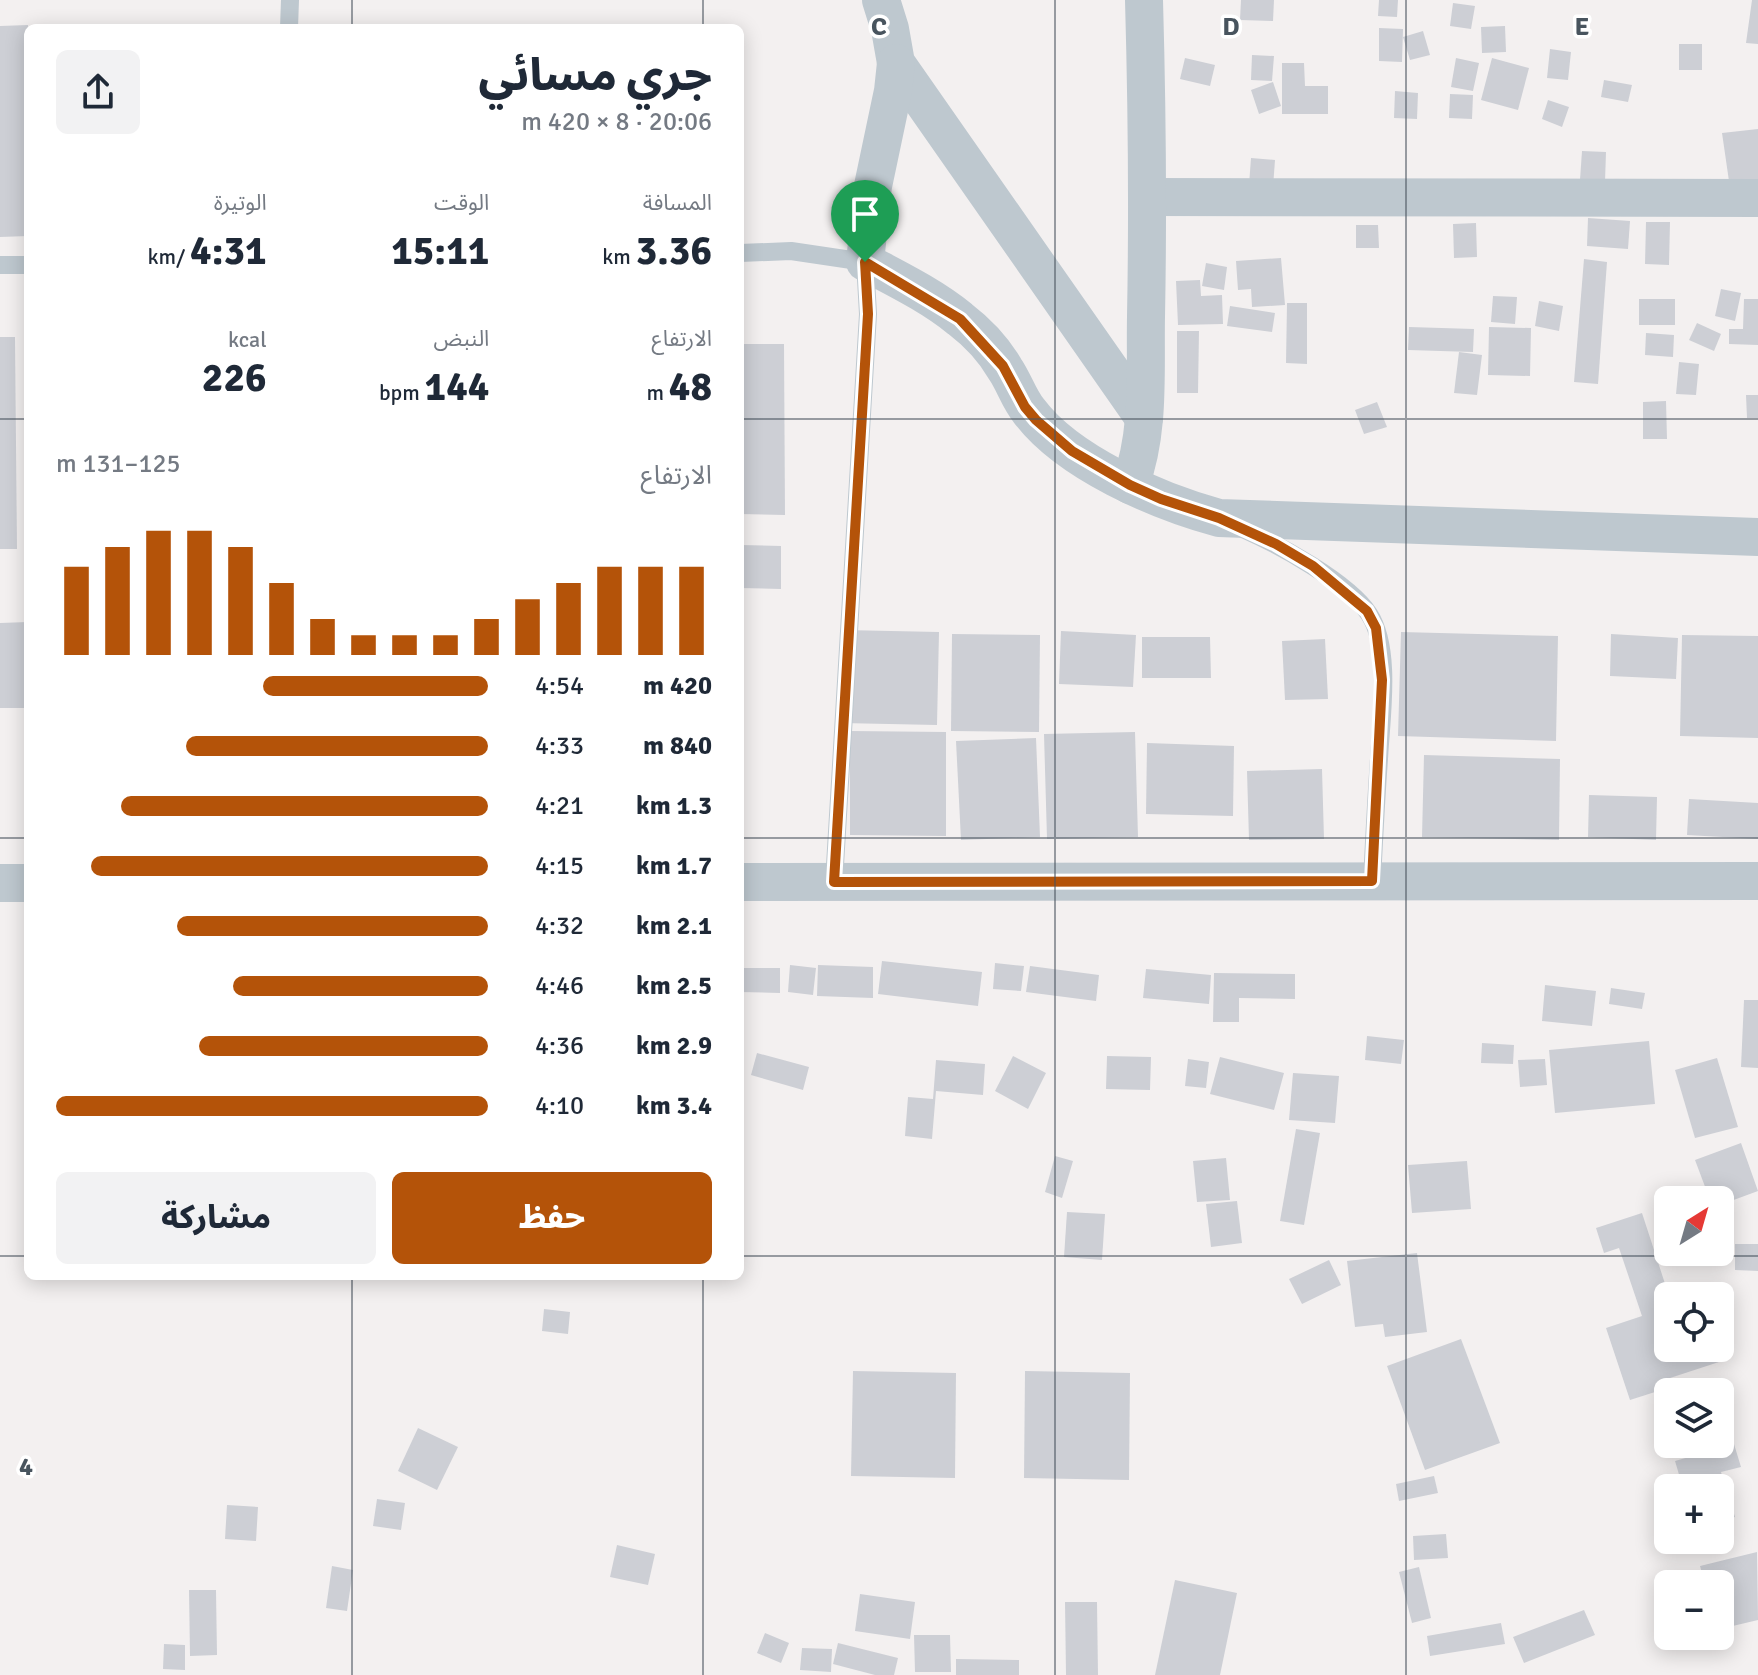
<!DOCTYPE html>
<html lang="ar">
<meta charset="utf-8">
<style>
body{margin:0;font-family:Signika,"Noto Sans Arabic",sans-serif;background:#f2f2f3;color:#1f2937;direction:rtl;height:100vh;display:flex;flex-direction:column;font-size:30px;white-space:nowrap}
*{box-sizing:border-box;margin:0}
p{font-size:26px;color:#747a83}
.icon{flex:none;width:44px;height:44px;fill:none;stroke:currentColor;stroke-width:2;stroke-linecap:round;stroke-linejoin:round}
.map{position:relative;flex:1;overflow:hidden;direction:ltr}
.sheet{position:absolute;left:24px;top:24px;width:720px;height:1256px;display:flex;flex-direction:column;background:#fff;border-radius:12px;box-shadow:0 4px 20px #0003;direction:rtl}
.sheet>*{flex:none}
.needle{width:52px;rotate:37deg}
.controls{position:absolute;left:1654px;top:1186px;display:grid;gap:16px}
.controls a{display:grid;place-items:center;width:80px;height:80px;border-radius:12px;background:#fff;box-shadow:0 4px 20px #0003;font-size:40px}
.pin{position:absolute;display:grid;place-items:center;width:68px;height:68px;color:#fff;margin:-82px -34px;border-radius:50% 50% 50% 0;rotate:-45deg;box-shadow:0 0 8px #0007}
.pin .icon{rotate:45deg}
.round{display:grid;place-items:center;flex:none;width:84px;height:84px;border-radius:12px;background:#f2f2f3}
.headline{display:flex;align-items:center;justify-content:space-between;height:136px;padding:0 32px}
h1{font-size:44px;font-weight:800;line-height:60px}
.metrics{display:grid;grid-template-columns:repeat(3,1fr);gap:12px;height:136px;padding:8px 32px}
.metrics div{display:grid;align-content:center}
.metrics b{font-size:40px;font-weight:800}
.metrics small{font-size:22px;font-weight:400}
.metrics p{font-size:22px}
.chart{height:224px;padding:16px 32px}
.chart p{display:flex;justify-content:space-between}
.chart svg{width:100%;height:144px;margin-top:8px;stroke:#b45309;stroke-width:6}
.cta{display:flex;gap:16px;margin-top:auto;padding:16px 32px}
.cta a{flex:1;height:92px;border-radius:12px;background:#b45309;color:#fff;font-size:32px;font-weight:800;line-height:92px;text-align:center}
.cta a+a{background:#f2f2f3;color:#1f2937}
ul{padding:0 32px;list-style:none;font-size:26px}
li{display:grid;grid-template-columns:128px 96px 1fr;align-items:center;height:60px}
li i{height:20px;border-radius:10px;background:#b45309}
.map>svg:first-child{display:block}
.building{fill:#cdcfd5}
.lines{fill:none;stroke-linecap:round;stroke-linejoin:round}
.service{stroke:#bec8cf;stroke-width:18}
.minor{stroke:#bec8cf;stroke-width:38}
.route-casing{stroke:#fff;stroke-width:16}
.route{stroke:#b45309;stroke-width:10}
.grid{fill:none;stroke:#48545e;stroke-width:2;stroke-opacity:0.55}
.grid-label{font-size:26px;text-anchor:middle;font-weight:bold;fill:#48545e;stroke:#fff;stroke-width:7;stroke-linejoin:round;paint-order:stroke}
</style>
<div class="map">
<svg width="1758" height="1675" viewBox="0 0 1758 1675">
<rect width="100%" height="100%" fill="#f3f0f0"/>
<g class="building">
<path d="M1241,0H1274L1273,21L1240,20Z"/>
<path d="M1379,0H1398L1397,17L1378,16Z"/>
<path d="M1752,0H1758V44L1746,43Z"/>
<path d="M1453,3L1475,6L1471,29L1450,26Z"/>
<path d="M28,25V236L0,237V26Z"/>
<path d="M1505,26L1506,52L1482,53L1481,27Z"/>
<path d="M1379,28L1403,29L1402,62L1379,61Z"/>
<path d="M1423,31L1430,55L1410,60L1403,37Z"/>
<rect x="1679" y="44" width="23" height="26"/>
<path d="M1550,49L1571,52L1568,80L1547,78Z"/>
<path d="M1252,55L1274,56L1272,81L1251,80Z"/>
<path d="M1185,58L1215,65L1210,86L1180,79Z"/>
<path d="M1456,58L1479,63L1473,91L1451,87Z"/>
<path d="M1492,58L1529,68L1518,110L1481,100Z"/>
<path d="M1282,63H1304L1305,86H1328V114H1282Z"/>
<path d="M1604,80L1632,85L1628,102L1601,97Z"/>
<path d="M1273,82L1281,106L1259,114L1251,90Z"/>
<path d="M1395,91L1418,93L1417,119L1394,118Z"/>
<path d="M1450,94L1473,95L1472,119L1449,118Z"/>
<path d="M1548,100L1569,107L1562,127L1542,119Z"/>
<path d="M1758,129V184L1730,188L1722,133Z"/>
<path d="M1582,151L1606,152L1605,182L1580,180Z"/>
<path d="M1251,158L1275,160L1273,187L1249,185Z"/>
<path d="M1588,218L1630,221L1628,249L1587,246Z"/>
<path d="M1646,222H1670L1669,265L1645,264Z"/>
<path d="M1476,223L1477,257L1454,258L1453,224Z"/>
<path d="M1356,225H1378L1379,248H1356Z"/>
<path d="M1281,258L1285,305L1252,307L1251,289L1238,290L1236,261Z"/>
<path d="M1584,259L1607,262L1598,384L1574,382Z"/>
<path d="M1206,263L1227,267L1224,290L1202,286Z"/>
<path d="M1200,280L1201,296L1222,295L1223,324L1178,325L1176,281Z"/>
<path d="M1721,289L1741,293L1735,321L1715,316Z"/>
<path d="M1493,296L1517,297L1515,324L1491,322Z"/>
<rect x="1639" y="299" width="36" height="26"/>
<path d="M1744,299H1758V345L1729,344V329H1743Z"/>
<path d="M1539,301L1563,306L1559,331L1535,326Z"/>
<path d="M1287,303H1307V364L1286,363Z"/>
<path d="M1230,306L1275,313L1272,332L1227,326Z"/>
<path d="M1697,323L1721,334L1714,351L1689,340Z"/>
<path d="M1409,327L1474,329L1473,352L1408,350Z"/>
<path d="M1489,327L1531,328L1530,376L1488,375Z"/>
<path d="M1177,331H1199L1198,393H1177Z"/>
<path d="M1646,333L1674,335L1673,357L1645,355Z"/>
<path d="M0,337H15L17,549H0Z"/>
<path d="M740,344H784L785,515L740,514Z"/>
<path d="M1459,352L1482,355L1477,395L1454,393Z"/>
<path d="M1679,362L1699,364L1696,395L1676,394Z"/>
<path d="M1746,395H1758V418H1747Z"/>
<path d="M1666,401L1667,439H1643V402Z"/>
<path d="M1377,402L1387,427L1364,434L1355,410Z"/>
<path d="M740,545L781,546V589L740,588Z"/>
<path d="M28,622V708H0V623Z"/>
<path d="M843,630L939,632L937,725L841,723Z"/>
<path d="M1061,631L1136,635L1133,687L1059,684Z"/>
<path d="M1401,632L1558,636L1556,741L1398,736Z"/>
<path d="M952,634L1040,635L1039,732L951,731Z"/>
<path d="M1611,634L1678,638L1676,679L1610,676Z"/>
<path d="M1682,635L1758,636V738L1680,736Z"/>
<path d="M1142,637H1210L1211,678H1142Z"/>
<path d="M1325,639L1328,699L1285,700L1282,641Z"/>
<path d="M850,731L946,732V836L850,835Z"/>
<path d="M1135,732L1138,837L1047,839L1044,734Z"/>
<path d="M1036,738L1040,837L961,840L956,741Z"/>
<path d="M1147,743L1234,746L1233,816L1146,814Z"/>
<path d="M1424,755L1560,759L1559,840L1422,837Z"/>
<path d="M1322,769L1324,839L1249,840L1247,771Z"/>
<path d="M1589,795L1657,797L1656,840L1588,837Z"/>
<path d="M1689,799L1758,803V839L1687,835Z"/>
<path d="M882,961L982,972L978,1006L878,994Z"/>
<path d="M995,963L1024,966L1021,991L993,989Z"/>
<path d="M790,965L816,968L813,995L788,992Z"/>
<path d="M818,965L873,967V998L817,996Z"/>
<path d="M1030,966L1099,975L1096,1001L1026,992Z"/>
<path d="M740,968H780V993L740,992Z"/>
<path d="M1146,969L1211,975L1209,1004L1143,998Z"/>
<path d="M1214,973L1295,974V999L1239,998V1022H1213Z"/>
<path d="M1545,985L1596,991L1592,1026L1542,1021Z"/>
<path d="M1611,988L1645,993L1642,1009L1609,1004Z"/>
<path d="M1744,1000H1758V1068L1741,1067Z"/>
<path d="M1367,1036L1404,1040L1401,1064L1365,1060Z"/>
<path d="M1649,1041L1655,1104L1555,1113L1549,1050Z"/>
<path d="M1482,1043L1514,1045L1513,1064L1481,1063Z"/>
<path d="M757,1053L809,1067L803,1090L751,1075Z"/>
<path d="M1013,1056L1046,1073L1028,1109L995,1091Z"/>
<path d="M1107,1056L1151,1057L1150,1090L1106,1089Z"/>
<path d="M1220,1057L1284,1073L1274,1110L1210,1094Z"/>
<path d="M1717,1058L1738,1127L1695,1138L1675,1070Z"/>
<path d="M1188,1059L1209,1062L1206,1088L1185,1086Z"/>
<path d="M1545,1059L1547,1085L1520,1087L1518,1060Z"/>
<path d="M936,1060L985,1064L983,1095L936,1091L932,1139L905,1136L908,1097L933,1099Z"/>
<path d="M1293,1073L1339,1076L1335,1123L1289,1120Z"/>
<path d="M1296,1129L1320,1133L1304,1225L1280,1221Z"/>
<path d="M1741,1143L1758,1191L1720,1205V1200H1710L1695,1160Z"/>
<path d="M1055,1156L1073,1161L1062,1198L1045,1192Z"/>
<path d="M1226,1158L1230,1200L1197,1202L1193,1161Z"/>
<path d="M1467,1161L1471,1209L1412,1213L1408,1165Z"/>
<path d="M1237,1201L1242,1243L1211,1247L1206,1204Z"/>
<path d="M1067,1212L1105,1214L1102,1260L1064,1257Z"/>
<path d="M1642,1213L1669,1296L1668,1348H1714L1719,1362L1670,1378L1675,1392H1668L1667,1431L1655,1392L1630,1400L1606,1328L1642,1316L1619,1248L1604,1253L1596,1228Z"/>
<path d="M1735,1244H1758V1271L1735,1270Z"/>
<path d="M1417,1253L1427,1332L1385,1337L1383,1324L1355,1327L1347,1261Z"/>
<path d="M1329,1260L1341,1285L1302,1304L1289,1279Z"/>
<path d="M544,1309L570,1312L568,1334L542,1331Z"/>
<path d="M1461,1339L1500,1443L1425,1470L1387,1366Z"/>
<path d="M853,1371L956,1373L955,1478L851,1476Z"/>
<path d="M1025,1371L1130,1373L1129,1480L1024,1478Z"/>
<path d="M418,1428L458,1447L437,1490L398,1471Z"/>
<path d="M1734,1444L1741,1467L1721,1472L1735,1517L1720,1521V1488H1683L1675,1461Z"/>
<path d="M1434,1476L1438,1493L1399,1501L1396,1484Z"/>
<path d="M377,1499L405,1503L401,1530L373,1526Z"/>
<path d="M227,1505L258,1507L256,1541L225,1539Z"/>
<path d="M1446,1534L1448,1558L1414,1560L1413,1536Z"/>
<path d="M617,1545L655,1554L648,1585L610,1577Z"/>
<path d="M1757,1552L1758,1620L1720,1629V1584H1705L1700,1566Z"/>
<path d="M332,1566L353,1570L347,1611L326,1608Z"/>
<path d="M1419,1567L1431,1618L1412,1623L1399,1572Z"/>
<path d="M1175,1580L1237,1593L1220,1675H1155Z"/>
<path d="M189,1590H216L217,1655L190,1656Z"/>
<path d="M860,1594L915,1602L910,1639L855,1631Z"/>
<path d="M1065,1602H1097L1098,1675H1066Z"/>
<path d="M1584,1610L1595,1635L1524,1663L1513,1637Z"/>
<path d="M1501,1623L1505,1644L1430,1656L1427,1636Z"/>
<path d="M765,1633L789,1643L781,1663L757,1653Z"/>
<path d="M914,1635H950L951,1672H915Z"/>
<path d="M838,1643L898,1658L894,1675H875L833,1664Z"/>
<path d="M164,1644L185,1645V1670L163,1669Z"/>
<path d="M802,1648L832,1649L831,1672L800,1670Z"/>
<path d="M956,1659L1019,1660V1675H956Z"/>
</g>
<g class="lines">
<g class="service">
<path d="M289,28L290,0"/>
<path d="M740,253L791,251L865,262L868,314L834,882"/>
<path d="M0,265H28"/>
<path d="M1243,529C1279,545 1348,582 1369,614C1392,649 1381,718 1379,759C1376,800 1374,841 1372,881"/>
</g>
<g class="minor">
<path d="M881,0L890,29L896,63L1144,418"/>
<path d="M896,63L893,91L873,186L865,262C897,279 932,296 960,319C977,332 994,350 1005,369C1014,382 1019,399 1029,411C1068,463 1157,501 1219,518L1758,537"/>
<path d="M1148,197L1758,198"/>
<path d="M1130,485C1150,432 1145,373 1146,317C1148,211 1147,106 1144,0"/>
<path d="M740,882L1758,881"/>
<path d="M0,883H28"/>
</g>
</g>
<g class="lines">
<defs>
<path id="route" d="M865,262L960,319L1003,366L1025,407L1036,420L1072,451L1130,485L1161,499L1219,518L1276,544L1313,566L1367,611L1376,628L1382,680L1372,881L834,882L868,314Z"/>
</defs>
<use href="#route" class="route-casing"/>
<use href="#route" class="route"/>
</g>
<path class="grid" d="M352,0V28M703,0V28M1055,0V1675M1406,0V1675M0,419H28M740,419H1758M0,838H28M740,838H1758M0,1256H28M740,1256H1758M352,1276V1675M703,1276V1675"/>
<g class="grid-label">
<text x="879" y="35">C</text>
<text x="1231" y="35">D</text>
<text x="1582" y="35">E</text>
<text x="26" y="1475">4</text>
</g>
</svg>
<div class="controls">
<a><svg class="needle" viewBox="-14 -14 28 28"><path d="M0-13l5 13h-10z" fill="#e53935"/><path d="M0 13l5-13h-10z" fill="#747a83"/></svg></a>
<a><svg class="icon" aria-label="locate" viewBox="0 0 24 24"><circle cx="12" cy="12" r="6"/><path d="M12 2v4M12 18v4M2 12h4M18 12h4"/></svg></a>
<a><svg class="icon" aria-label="layers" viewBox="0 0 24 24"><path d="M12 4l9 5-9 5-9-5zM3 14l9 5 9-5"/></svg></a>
<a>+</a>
<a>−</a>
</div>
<div class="pin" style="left:865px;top:262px;background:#1e9e55"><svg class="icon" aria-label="arrive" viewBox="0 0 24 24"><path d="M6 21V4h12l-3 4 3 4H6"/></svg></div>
<section class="sheet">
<div class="headline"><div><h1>جري مسائي</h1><p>20:06 · 8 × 420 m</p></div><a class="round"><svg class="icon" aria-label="share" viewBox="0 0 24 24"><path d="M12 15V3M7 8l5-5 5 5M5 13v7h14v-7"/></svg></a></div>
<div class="metrics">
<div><p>المسافة</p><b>3.36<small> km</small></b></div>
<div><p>الوقت</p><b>15:11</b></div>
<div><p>الوتيرة</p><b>4:31<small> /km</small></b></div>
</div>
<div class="metrics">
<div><p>الارتفاع</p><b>48<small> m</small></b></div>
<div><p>النبض</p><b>144<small> bpm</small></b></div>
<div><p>kcal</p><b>226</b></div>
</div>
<div class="chart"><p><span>الارتفاع</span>125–131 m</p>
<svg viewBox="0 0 160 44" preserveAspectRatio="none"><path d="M5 44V17M15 44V11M25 44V6M35 44V6M45 44V11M55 44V22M65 44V33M75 44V38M85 44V38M95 44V38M105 44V33M115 44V27M125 44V22M135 44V17M145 44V17M155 44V17"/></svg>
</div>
<ul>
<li><b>420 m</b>4:54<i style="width:52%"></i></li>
<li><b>840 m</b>4:33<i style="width:70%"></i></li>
<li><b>1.3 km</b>4:21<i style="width:85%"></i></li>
<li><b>1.7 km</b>4:15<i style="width:92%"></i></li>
<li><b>2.1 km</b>4:32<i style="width:72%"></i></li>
<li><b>2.5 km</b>4:46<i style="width:59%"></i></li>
<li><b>2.9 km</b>4:36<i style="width:67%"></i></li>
<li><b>3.4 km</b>4:10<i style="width:100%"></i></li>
</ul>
<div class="cta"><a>حفظ</a><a>مشاركة</a></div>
</section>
</div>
